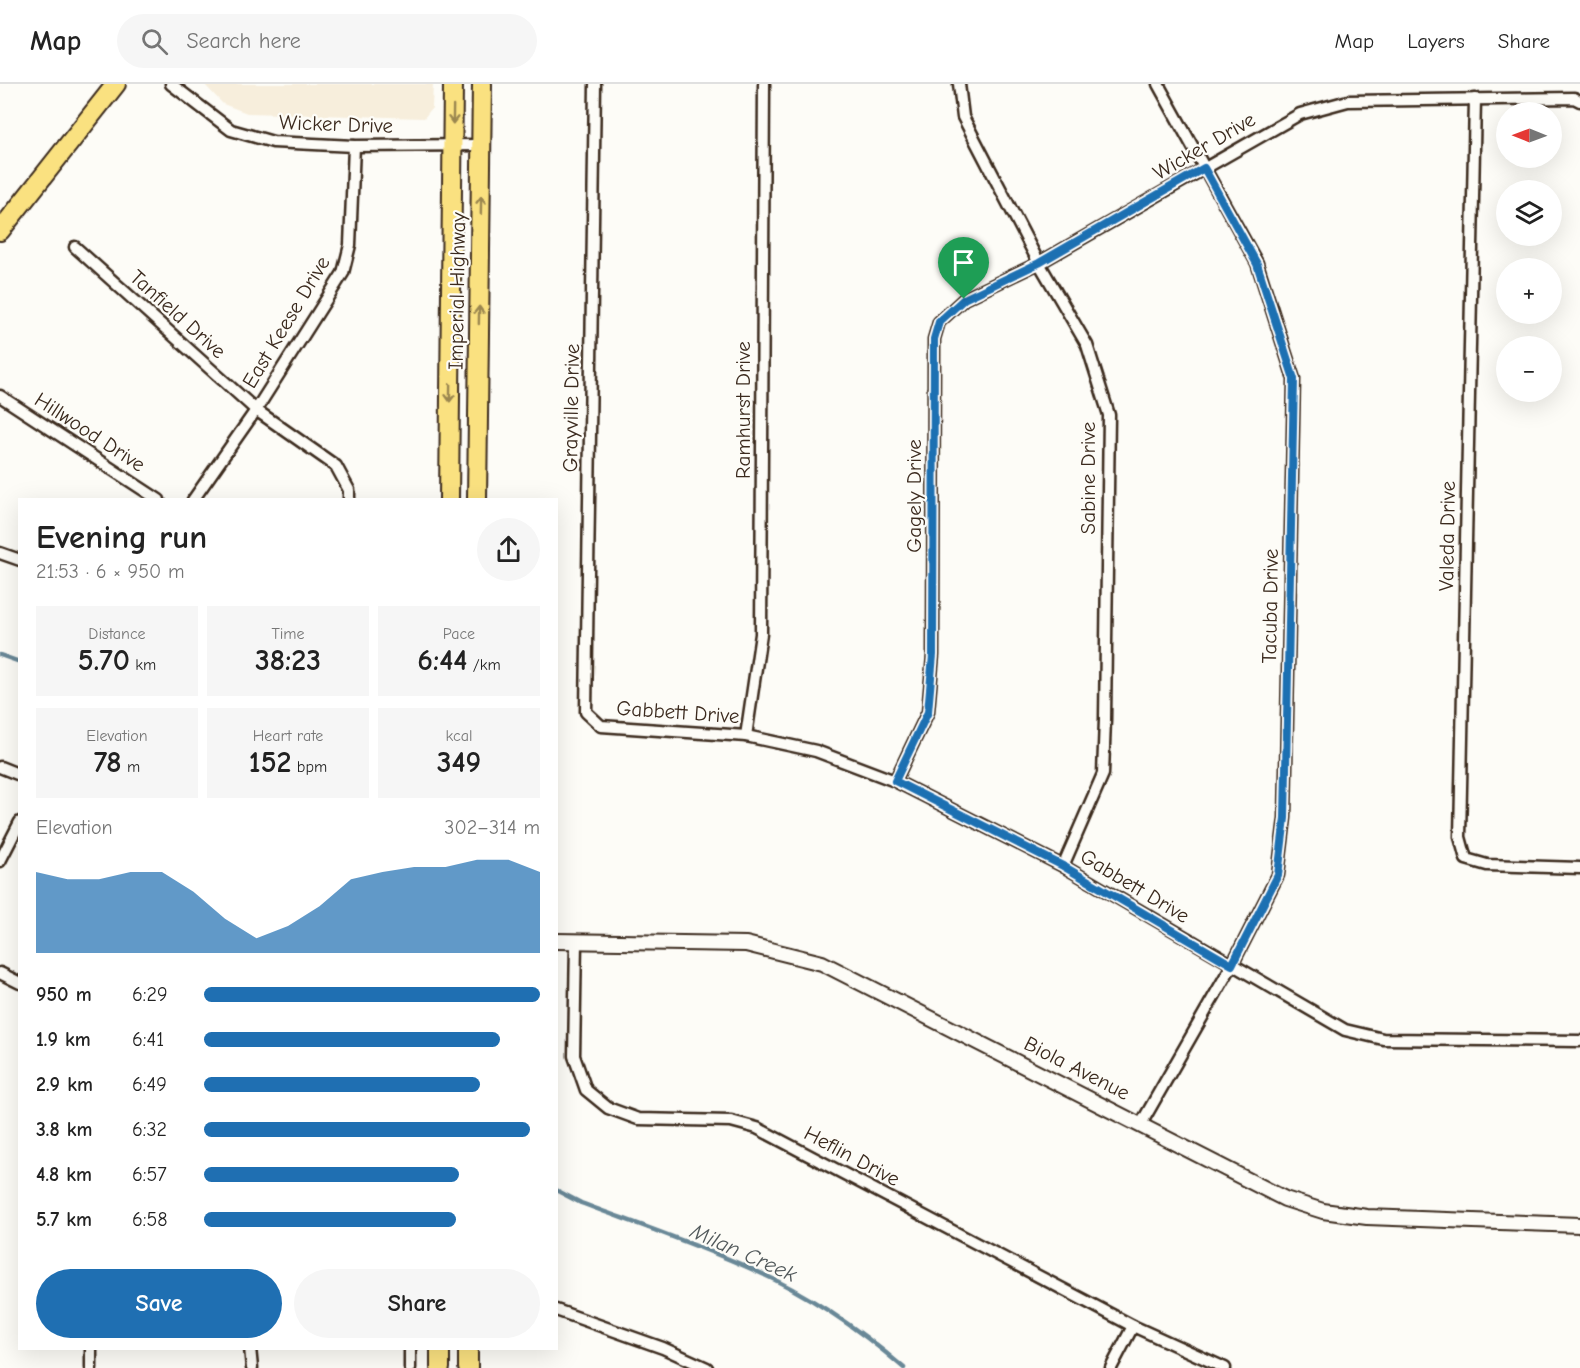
<!DOCTYPE html>
<meta charset="utf-8">
<style>
body{margin:0;font-family:"Comic Neue",sans-serif;background:#f6f6f6;color:#222;height:100vh;display:flex;flex-direction:column;font-size:22px;white-space:nowrap}
*{box-sizing:border-box;margin:0}
p{font-size:20px;color:#767676}
.icon{flex:none;width:33px;height:33px;fill:none;stroke:currentColor;stroke-width:2;stroke-linecap:round;stroke-linejoin:round}
.map{position:relative;flex:1;overflow:hidden}
.drawer{position:absolute;left:18px;top:414px;width:540px;height:852px;display:flex;flex-direction:column;background:#fff;border-radius:0px;box-shadow:0 6px 24px #0002}
.drawer>*{flex:none}
.needle{width:39px;rotate:271deg}
.buttons{position:absolute;left:1496px;top:18px;display:grid;gap:12px}
.buttons a{display:grid;place-items:center;width:66px;height:66px;border-radius:50%;background:#fff;box-shadow:0 6px 24px #0002;font-size:30px}
.pin{position:absolute;display:grid;place-items:center;width:51px;height:51px;color:#fff;margin:-62px -26px;border-radius:50% 50% 50% 0;rotate:-45deg;box-shadow:0 0 6px #0007}
.pin .icon{rotate:45deg}
.round{display:grid;place-items:center;flex:none;width:63px;height:63px;border-radius:32px;background:#f6f6f6}
.headline{display:flex;align-items:center;justify-content:space-between;height:102px;padding:0 18px}
h1{font-size:33px;font-weight:800;line-height:45px}
.stats{display:grid;grid-template-columns:repeat(3,1fr);gap:9px;height:102px;padding:6px 18px}
.stats div{display:grid;align-content:center;border-radius:0px;background:#f6f6f6;text-align:center}
.stats b{font-size:30px;font-weight:800}
.stats small{font-size:16px;font-weight:400}
.stats p{font-size:16px}
.chart{height:168px;padding:12px 18px}
.chart p{display:flex;justify-content:space-between}
.chart svg{width:100%;height:108px;margin-top:6px;fill:#1f6fb2;opacity:.7}
.button{display:flex;gap:12px;margin-top:auto;padding:12px 18px}
.button a{flex:1;height:69px;border-radius:36px;background:#1f6fb2;color:#fff;font-size:24px;font-weight:800;line-height:69px;text-align:center}
.button a+a{background:#f6f6f6;color:#222}
ul{padding:0 18px;list-style:none;font-size:20px}
li{display:grid;grid-template-columns:96px 72px 1fr;align-items:center;height:45px}
li i{height:15px;border-radius:8px;background:#1f6fb2}
header{display:flex;align-items:center;gap:36px;box-sizing:border-box;height:84px;padding:0 30px;background:#fff;border-bottom:2px solid #e0e0e0}
header strong{font-size:28px}
nav{display:flex;gap:33px;margin-inline-start:auto;font-size:21px}
.search{width:420px;height:54px;background:#f6f6f6;display:flex;align-items:center;gap:15px;box-sizing:border-box;padding:0 21px;border-radius:33px;color:#767676;font-size:22px}
.map>svg:first-child{display:block}
.built{fill:#f7eedc}
.lines{fill:none;stroke-linecap:round;stroke-linejoin:round}
.stream{stroke:#698897;stroke-width:4.5}
.minor-casing{stroke:#3b2a1e;stroke-width:15}
.tertiary-casing{stroke:#3b2a1e;stroke-width:18}
.primary-casing{stroke:#3b2a1e;stroke-width:22}
.minor{stroke:#fdfcf7;stroke-width:10}
.tertiary{stroke:#fdfcf7;stroke-width:14}
.primary{stroke:#fae180;stroke-width:18}
.oneway{stroke:#9a864f}
.route-casing{stroke:#fff;stroke-width:12}
.route{stroke:#1f6fb2;stroke-width:8}
.labels{text-anchor:middle;stroke-width:4.5;stroke-linejoin:round;paint-order:stroke}
.street-label{font-size:21px;fill:#3b2a1e;stroke:#fdfcf7}
.water-label{font-size:22px;font-style:italic;fill:#52595b;stroke:#fdfcf7}
</style>
<header>
<strong>Map</strong>
<div class="search"><svg class="icon" aria-label="search" viewBox="0 0 24 24"><circle cx="10" cy="10" r="6"/><path d="M15 15l6 6"/></svg>Search here</div>
<nav><a>Map</a><a>Layers</a><a>Share</a></nav>
</header>
<div class="map">
<svg width="1580" height="1284" viewBox="0 0 1580 1284">
<rect width="100%" height="100%" fill="#fdfcf7"/>
<filter id="ink" filterUnits="userSpaceOnUse"><feTurbulence type="fractalNoise" baseFrequency=".0167" numOctaves="2"/><feDisplacementMap in="SourceGraphic" scale="12" xChannelSelector="R" yChannelSelector="G"/><feConvolveMatrix kernelMatrix="1 2 1 2 8 2 1 2 1" color-interpolation-filters="sRGB"/></filter>
<g filter="url(#ink)">
<path class="built" d="M204,0H433L432,24L424,34L247,29L223,20Z"/>
<g class="lines">
<g class="stream">
<path d="M0,571L20,578"/>
<path d="M556,1106L581,1119C640,1141 699,1161 756,1187C810,1211 860,1246 904,1284"/>
</g>
<defs>
<g id="minor">
<path d="M171,0L231,46L273,58L354,62L481,61"/>
<path d="M595,0L586,628L601,642L746,652L816,667L895,697L1063,782L1345,946L1383,955L1580,957"/>
<path d="M959,0L963,33L1039,179L1087,261L1109,331L1105,635L1103,690L1063,782"/>
<path d="M1475,15L1460,753L1466,775L1487,781L1580,784"/>
<path d="M75,163L256,326L336,382L349,406V416"/>
<path d="M0,312L159,416"/>
<path d="M193,416L256,326L343,189L350,161L354,62"/>
<path d="M0,469L20,476"/>
<path d="M746,652L761,550L764,0"/>
<path d="M0,683L20,691"/>
<path d="M895,697L928,628L933,571L934,255L939,238L964,215L1039,179L1300,30L1348,17L1574,14L1580,17"/>
<path d="M0,777L20,738"/>
<path d="M576,858L574,972L586,1006L608,1024L638,1035L731,1037L757,1044L1133,1242L1225,1284"/>
<path d="M0,889L20,899"/>
<path d="M1141,1040L1232,881L1278,791L1285,734L1294,295L1257,179L1158,0"/>
<path d="M556,1226L663,1264L707,1284"/>
<path d="M250,1264L252,1284"/>
<path d="M91,1284V1264"/>
<path d="M410,1284V1264"/>
<path d="M1111,1284L1133,1242"/>
</g>
<path id="tertiary" d="M556,857L746,860L822,879L1285,1115L1323,1127L1367,1133L1580,1141"/>
<g id="primary">
<path d="M0,147L116,0"/>
<path d="M449,416L453,0"/>
<path d="M477,416L482,0"/>
<path d="M440,1284V1264"/>
<path d="M468,1284V1264"/>
</g>
</defs>
<use href="#minor" class="minor-casing"/>
<use href="#tertiary" class="tertiary-casing"/>
<use href="#primary" class="primary-casing"/>
<use href="#minor" class="minor"/>
<use href="#tertiary" class="tertiary"/>
<use href="#primary" class="primary"/>
</g>
<defs><path id="oneway-shaft" d="M-6 0H5M1.5-3L5.5 0L1.5 3" fill="none" stroke-width="1.6" stroke-linecap="round" stroke-linejoin="round" transform="scale(1.5)"/></defs>
<g class="oneway">
<use href="#oneway-shaft" transform="translate(453 31) rotate(91)"/>
<use href="#oneway-shaft" transform="translate(481 121) rotate(-89)"/>
<use href="#oneway-shaft" transform="translate(479 231) rotate(-89)"/>
<use href="#oneway-shaft" transform="translate(450 309) rotate(91)"/>
</g>
</g>
<g class="lines" filter="url(#ink)">
<defs>
<path id="route" d="M1204,84L1257,180L1294,295L1285,734L1278,791L1232,881L1063,782L895,697L928,628L933,571L934,255L939,238L964,215L1039,179Z"/>
</defs>
<use href="#route" class="route-casing"/>
<use href="#route" class="route"/>
</g>
<g class="labels">
<g class="street-label">
<text transform="translate(336 40) rotate(2)" y="7">Wicker Drive</text>
<text transform="translate(1204 62) rotate(-30)" y="7">Wicker Drive</text>
<text transform="translate(457 207) rotate(-89)" y="7">Imperial Highway</text>
<text transform="translate(178 230) rotate(42)" y="7">Tanfield Drive</text>
<text transform="translate(286 238) rotate(-59)" y="7">East Keese Drive</text>
<text transform="translate(571 324) rotate(-89)" y="7">Grayville Drive</text>
<text transform="translate(743 326) rotate(-90)" y="7">Ramhurst Drive</text>
<text transform="translate(90 348) rotate(33)" y="7">Hillwood Drive</text>
<text transform="translate(1088 394) rotate(-90)" y="7">Sabine Drive</text>
<text transform="translate(914 412) rotate(-90)" y="7">Gagely Drive</text>
<text transform="translate(1447 452) rotate(-89)" y="7">Valeda Drive</text>
<text transform="translate(1270 522) rotate(-89)" y="7">Tacuba Drive</text>
<text transform="translate(678 628) rotate(4)" y="7">Gabbett Drive</text>
<text transform="translate(1135 802) rotate(31)" y="7">Gabbett Drive</text>
<text transform="translate(1077 984) rotate(27)" y="7">Biola Avenue</text>
<text transform="translate(852 1072) rotate(28)" y="7">Heflin Drive</text>
</g>
<g class="water-label">
<text transform="translate(744 1168) rotate(24)" y="8">Milan Creek</text>
</g>
</g>
</svg>
<div class="buttons">
<a><svg class="needle" viewBox="-14 -14 28 28"><path d="M0-13l5 13h-10z" fill="#e53935"/><path d="M0 13l5-13h-10z" fill="#767676"/></svg></a>
<a><svg class="icon" aria-label="layers" viewBox="0 0 24 24"><path d="M12 4l9 5-9 5-9-5zM3 14l9 5 9-5"/></svg></a>
<a>+</a>
<a>−</a>
</div>
<div class="pin" style="left:964px;top:215px;background:#1e9e55"><svg class="icon" aria-label="arrive" viewBox="0 0 24 24"><path d="M6 21V4h12l-3 4 3 4H6"/></svg></div>
<section class="drawer">
<div class="headline"><div><h1>Evening run</h1><p>21:53 · 6 × 950 m</p></div><a class="round"><svg class="icon" aria-label="share" viewBox="0 0 24 24"><path d="M12 15V3M7 8l5-5 5 5M5 13v7h14v-7"/></svg></a></div>
<div class="stats">
<div><p>Distance</p><b>5.70<small> km</small></b></div>
<div><p>Time</p><b>38:23</b></div>
<div><p>Pace</p><b>6:44<small> /km</small></b></div>
</div>
<div class="stats">
<div><p>Elevation</p><b>78<small> m</small></b></div>
<div><p>Heart rate</p><b>152<small> bpm</small></b></div>
<div><p>kcal</p><b>349</b></div>
</div>
<div class="chart"><p><span>Elevation</span>302–314 m</p>
<svg viewBox="0 0 160 44" preserveAspectRatio="none"><path d="M0 44V11L10 14L20 14L30 11L40 11L50 19L60 30L70 38L80 33L90 25L100 14L110 11L120 9L130 9L140 6L150 6L160 11V44z"/></svg>
</div>
<ul>
<li><b>950 m</b>6:29<i style="width:100%"></i></li>
<li><b>1.9 km</b>6:41<i style="width:88%"></i></li>
<li><b>2.9 km</b>6:49<i style="width:82%"></i></li>
<li><b>3.8 km</b>6:32<i style="width:97%"></i></li>
<li><b>4.8 km</b>6:57<i style="width:76%"></i></li>
<li><b>5.7 km</b>6:58<i style="width:75%"></i></li>
</ul>
<div class="button"><a>Save</a><a>Share</a></div>
</section>
</div>
